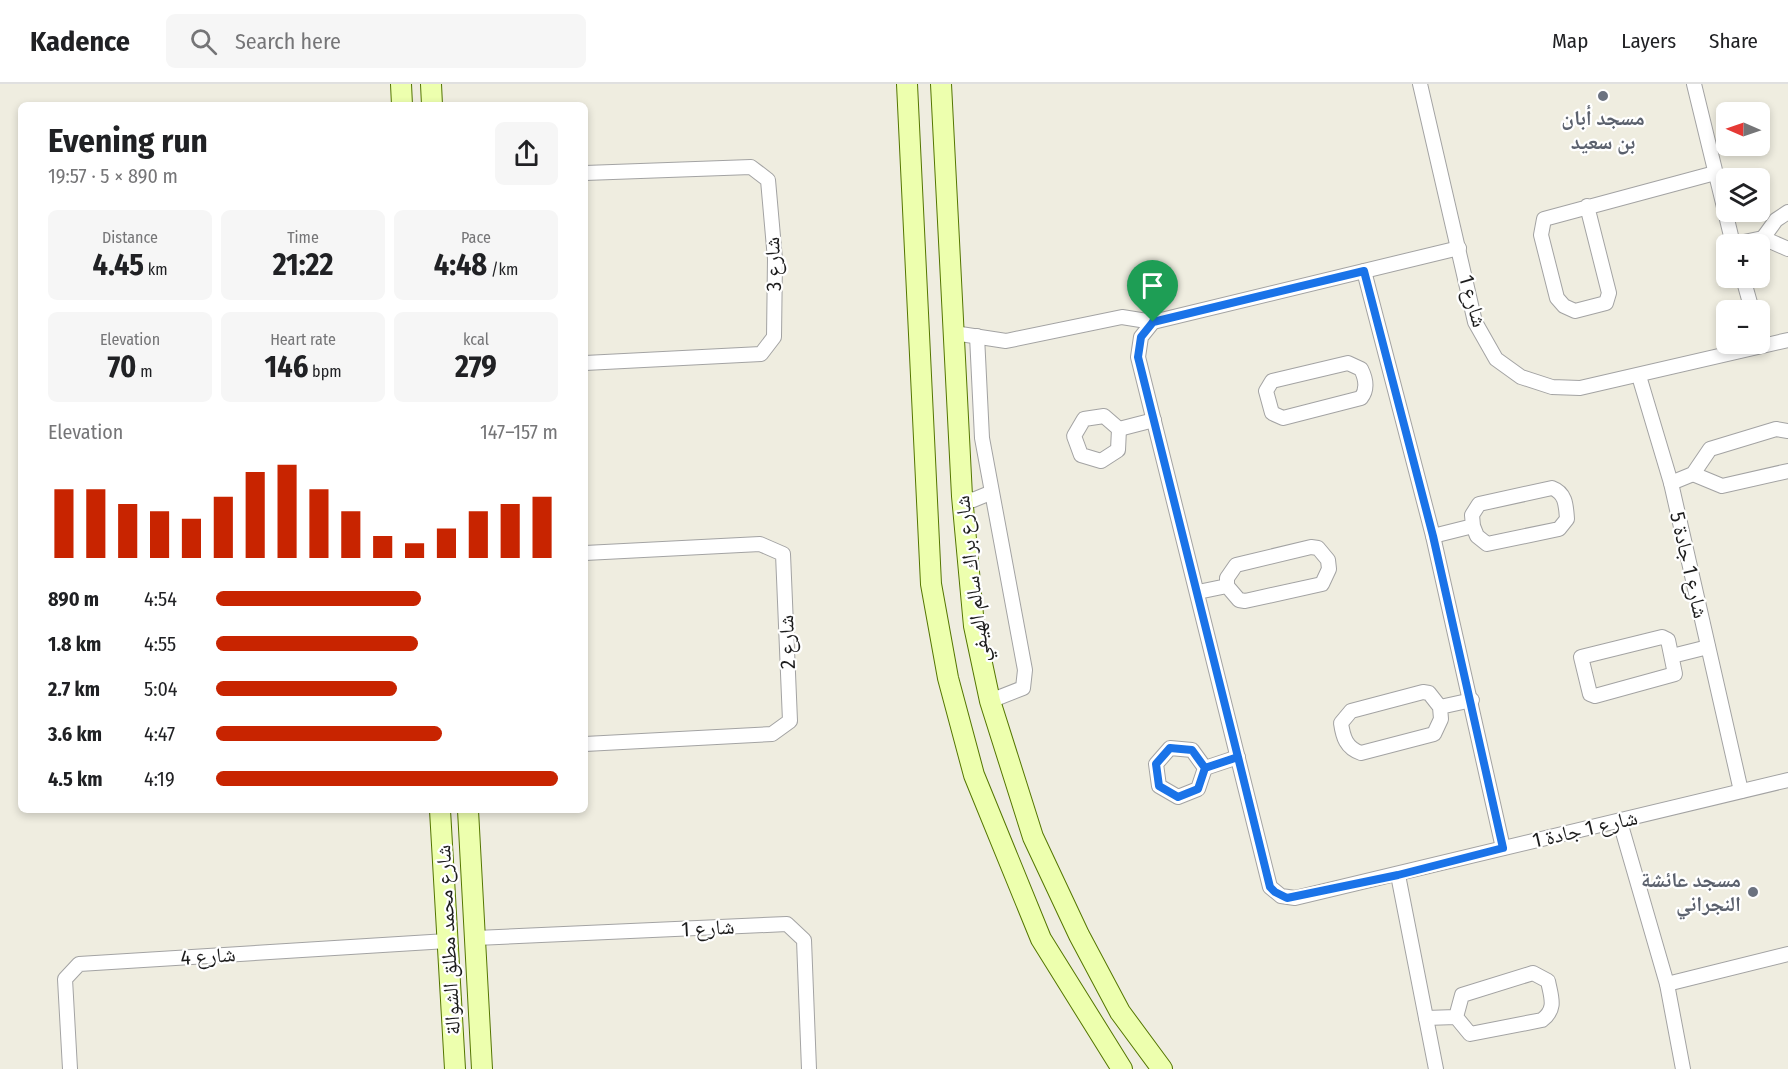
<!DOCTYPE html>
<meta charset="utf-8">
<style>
body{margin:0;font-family:"Fira Sans Condensed","Noto Naskh Arabic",sans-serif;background:#f6f6f6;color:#202124;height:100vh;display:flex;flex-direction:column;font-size:22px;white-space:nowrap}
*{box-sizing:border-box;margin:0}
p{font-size:20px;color:#757577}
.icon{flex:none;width:33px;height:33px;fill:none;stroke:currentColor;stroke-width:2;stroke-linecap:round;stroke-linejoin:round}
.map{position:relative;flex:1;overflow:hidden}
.panel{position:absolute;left:18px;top:18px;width:570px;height:711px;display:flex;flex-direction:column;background:#fff;border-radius:9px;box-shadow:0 3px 9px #0003}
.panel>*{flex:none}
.needle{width:39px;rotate:272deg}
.tools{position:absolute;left:1716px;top:18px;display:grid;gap:12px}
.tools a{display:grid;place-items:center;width:54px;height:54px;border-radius:9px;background:#fff;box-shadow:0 3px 9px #0003;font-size:30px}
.pin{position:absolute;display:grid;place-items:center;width:51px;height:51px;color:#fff;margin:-62px -26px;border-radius:50% 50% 50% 0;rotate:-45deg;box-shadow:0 0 6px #0007}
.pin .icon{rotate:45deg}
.round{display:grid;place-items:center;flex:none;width:63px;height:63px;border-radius:9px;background:#f6f6f6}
.head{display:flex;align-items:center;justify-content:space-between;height:102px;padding:0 30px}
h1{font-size:33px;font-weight:700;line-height:45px}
.metrics{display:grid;grid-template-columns:repeat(3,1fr);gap:9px;height:102px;padding:6px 30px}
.metrics div{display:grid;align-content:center;border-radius:9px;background:#f6f6f6;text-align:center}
.metrics b{font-size:30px;font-weight:700}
.metrics small{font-size:16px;font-weight:400}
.metrics p{font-size:16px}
.chart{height:168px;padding:12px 30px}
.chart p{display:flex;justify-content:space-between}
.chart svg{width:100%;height:108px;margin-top:6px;stroke:#c82400;stroke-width:6}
ul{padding:0 30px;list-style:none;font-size:20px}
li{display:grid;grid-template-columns:96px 72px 1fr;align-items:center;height:45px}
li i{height:15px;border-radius:8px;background:#c82400}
header{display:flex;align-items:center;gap:36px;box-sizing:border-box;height:84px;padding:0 30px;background:#fff;border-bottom:2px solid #e0e0e0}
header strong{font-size:28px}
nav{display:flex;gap:33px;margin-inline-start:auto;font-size:21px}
.search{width:420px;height:54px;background:#f6f6f6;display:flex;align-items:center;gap:15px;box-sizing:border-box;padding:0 21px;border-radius:9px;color:#757577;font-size:22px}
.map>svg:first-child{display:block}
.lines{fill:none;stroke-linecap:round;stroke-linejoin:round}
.street-casing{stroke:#a3a3a3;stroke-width:16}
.secondary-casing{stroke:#547600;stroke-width:22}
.street{stroke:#fff;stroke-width:14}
.secondary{stroke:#edffae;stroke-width:20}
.route-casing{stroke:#fff;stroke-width:12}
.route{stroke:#1a73e8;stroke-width:8}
.worship-dot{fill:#6b7280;stroke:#fff;stroke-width:2}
.labels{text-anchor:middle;stroke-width:4.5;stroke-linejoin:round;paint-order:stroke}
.worship-label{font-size:21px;font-weight:bold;fill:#5b616d;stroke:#fff}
.street-label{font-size:21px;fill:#1c1c1c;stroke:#fff}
</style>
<header>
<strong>Kadence</strong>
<div class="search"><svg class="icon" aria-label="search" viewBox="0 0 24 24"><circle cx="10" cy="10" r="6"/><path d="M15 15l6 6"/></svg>Search here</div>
<nav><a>Map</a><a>Layers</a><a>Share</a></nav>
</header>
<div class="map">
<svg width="1788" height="985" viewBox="0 0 1788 985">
<rect width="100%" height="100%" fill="#efede0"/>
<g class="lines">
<defs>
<g id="street">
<path d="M1420,0L1475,238L1496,275L1521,293L1552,303L1580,304L1788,256"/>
<path d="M1694,0L1733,160"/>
<path d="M585,89L751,83L768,96L775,175L774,253L761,270L585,279"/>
<path d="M1587,122L1609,209L1606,219L1575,227L1564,222L1557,214L1541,151L1544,135L1715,89"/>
<path d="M1763,154L1776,136L1788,128"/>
<path d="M1734,160L1763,154L1788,165"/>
<path d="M1459,164L1153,238L1141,253L1138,273L1270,803L1281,812L1295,814L1788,696"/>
<path d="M1364,187L1433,452L1503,764"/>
<path d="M1743,194L1752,226"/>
<path d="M954,249L1006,257L1122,233L1153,238"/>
<path d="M977,252L982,354L1025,586L1023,604L990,617"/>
<path d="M1348,279L1361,285C1366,295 1368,305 1361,314L1283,334L1272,329L1266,307L1272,297Z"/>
<path d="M1639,292L1671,399L1741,707"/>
<path d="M1104,332L1119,345L1118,366L1101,377L1081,371L1074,352L1084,335Z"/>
<path d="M1119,345L1154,336"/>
<path d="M1693,390L1722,402L1788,387"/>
<path d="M1671,399L1693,390L1710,365L1776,345L1788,347"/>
<path d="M962,412L973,416L990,409"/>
<path d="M1433,452L1473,442L1477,452L1487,460L1559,445L1567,435C1566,422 1566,409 1552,404L1479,420L1472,431L1473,442"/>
<path d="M585,469L760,460L783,470L790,637L772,650L585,660"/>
<path d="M1198,508L1227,502L1239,516L1245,517L1322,500L1329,485L1328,476L1318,464L1311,463L1236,481L1227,494V502"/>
<path d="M1662,553L1668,556L1675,590L1595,612L1590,610L1581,573Z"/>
<path d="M1672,572L1708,563"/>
<path d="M1440,623L1429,609L1423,608L1351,627L1341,639C1343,653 1346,664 1361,669L1434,650L1441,635L1440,623L1472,616"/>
<path d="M1170,664L1192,666L1205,684L1198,705L1178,713L1159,702L1156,680Z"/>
<path d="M1205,684L1238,673"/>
<path d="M1620,738L1667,900L1683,985"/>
<path d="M1398,791L1436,985"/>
<path d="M476,854L787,840L804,856L809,985"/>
<path d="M1667,900L1788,870"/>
<path d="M1426,934L1456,933L1470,950L1542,936C1557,925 1551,913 1548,897L1533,889L1462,911L1456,933"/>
<path d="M70,985L65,895L79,880L447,857"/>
</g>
<g id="secondary">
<path d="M401,0L402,21"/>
<path d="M431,0L432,21"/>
<path d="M907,0L931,500L948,594L974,691L1041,855L1122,985"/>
<path d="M941,0L962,412L974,542L990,617L1033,753L1079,851L1120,928L1162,985"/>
<path d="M440,726L455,985"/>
<path d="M468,726L482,985"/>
</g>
</defs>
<use href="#street" class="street-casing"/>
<use href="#secondary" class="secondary-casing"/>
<use href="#street" class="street"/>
<use href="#secondary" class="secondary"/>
</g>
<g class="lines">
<defs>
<path id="route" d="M1153,238L1141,253L1138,273L1238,673L1205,684L1192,666L1170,664L1156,680L1159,702L1178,713L1198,705L1205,684L1238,673L1270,803L1275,808L1287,814L1398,791L1503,764L1433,452L1364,187L1153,238"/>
</defs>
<use href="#route" class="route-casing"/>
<use href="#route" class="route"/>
</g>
<g class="worship-dot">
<circle cx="1603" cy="12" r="6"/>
<circle cx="1753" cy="808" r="6"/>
</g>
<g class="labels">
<g class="worship-label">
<text x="1603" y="41">مسجد أبان<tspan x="1603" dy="24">بن سعيد</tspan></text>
<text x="1741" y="803" text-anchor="end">مسجد عائشة<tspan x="1741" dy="24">النجراني</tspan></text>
</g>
<g class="street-label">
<text transform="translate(773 180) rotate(-92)" y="7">شارع 3</text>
<text transform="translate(1473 217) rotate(74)" y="7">شارع 1</text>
<text transform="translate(1689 481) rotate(77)" y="7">شارع 1 جادة 5</text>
<text transform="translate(972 495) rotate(-97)" y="7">شارع براك سالم الهيفي</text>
<text transform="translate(787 558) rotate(-92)" y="7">شارع 2</text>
<text transform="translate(1585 745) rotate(-13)" y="7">شارع 1 جادة 1</text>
<text transform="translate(708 844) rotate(-3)" y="7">شارع 1</text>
<text transform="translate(448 856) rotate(-93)" y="7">شارع محمد مطلق الشوالة</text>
<text transform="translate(208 872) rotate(-4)" y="7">شارع 4</text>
</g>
</g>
</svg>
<div class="tools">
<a><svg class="needle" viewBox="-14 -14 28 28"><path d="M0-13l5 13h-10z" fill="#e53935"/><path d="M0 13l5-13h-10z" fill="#757577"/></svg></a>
<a><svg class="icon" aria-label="layers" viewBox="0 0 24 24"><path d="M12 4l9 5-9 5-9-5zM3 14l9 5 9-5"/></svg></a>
<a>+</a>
<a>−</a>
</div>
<div class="pin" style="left:1153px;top:238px;background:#1e9e55"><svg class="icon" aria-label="arrive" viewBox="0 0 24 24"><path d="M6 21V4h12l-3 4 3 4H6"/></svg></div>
<section class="panel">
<div class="head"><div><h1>Evening run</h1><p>19:57 · 5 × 890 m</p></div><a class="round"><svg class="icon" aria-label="share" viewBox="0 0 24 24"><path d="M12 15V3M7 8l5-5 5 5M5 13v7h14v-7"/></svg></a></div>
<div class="metrics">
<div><p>Distance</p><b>4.45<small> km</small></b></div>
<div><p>Time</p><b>21:22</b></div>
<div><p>Pace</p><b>4:48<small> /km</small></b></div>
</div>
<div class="metrics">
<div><p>Elevation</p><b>70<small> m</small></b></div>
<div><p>Heart rate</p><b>146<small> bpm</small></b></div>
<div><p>kcal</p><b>279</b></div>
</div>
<div class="chart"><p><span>Elevation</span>147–157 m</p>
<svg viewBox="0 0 160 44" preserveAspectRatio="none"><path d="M5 44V16M15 44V16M25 44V22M35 44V25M45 44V28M55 44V19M65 44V9M75 44V6M85 44V16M95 44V25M105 44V35M115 44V38M125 44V32M135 44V25M145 44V22M155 44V19"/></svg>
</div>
<ul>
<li><b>890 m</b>4:54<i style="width:60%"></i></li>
<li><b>1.8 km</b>4:55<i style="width:59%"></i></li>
<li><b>2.7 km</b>5:04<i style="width:53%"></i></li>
<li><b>3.6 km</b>4:47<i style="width:66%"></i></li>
<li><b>4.5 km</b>4:19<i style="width:100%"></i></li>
</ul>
</section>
</div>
